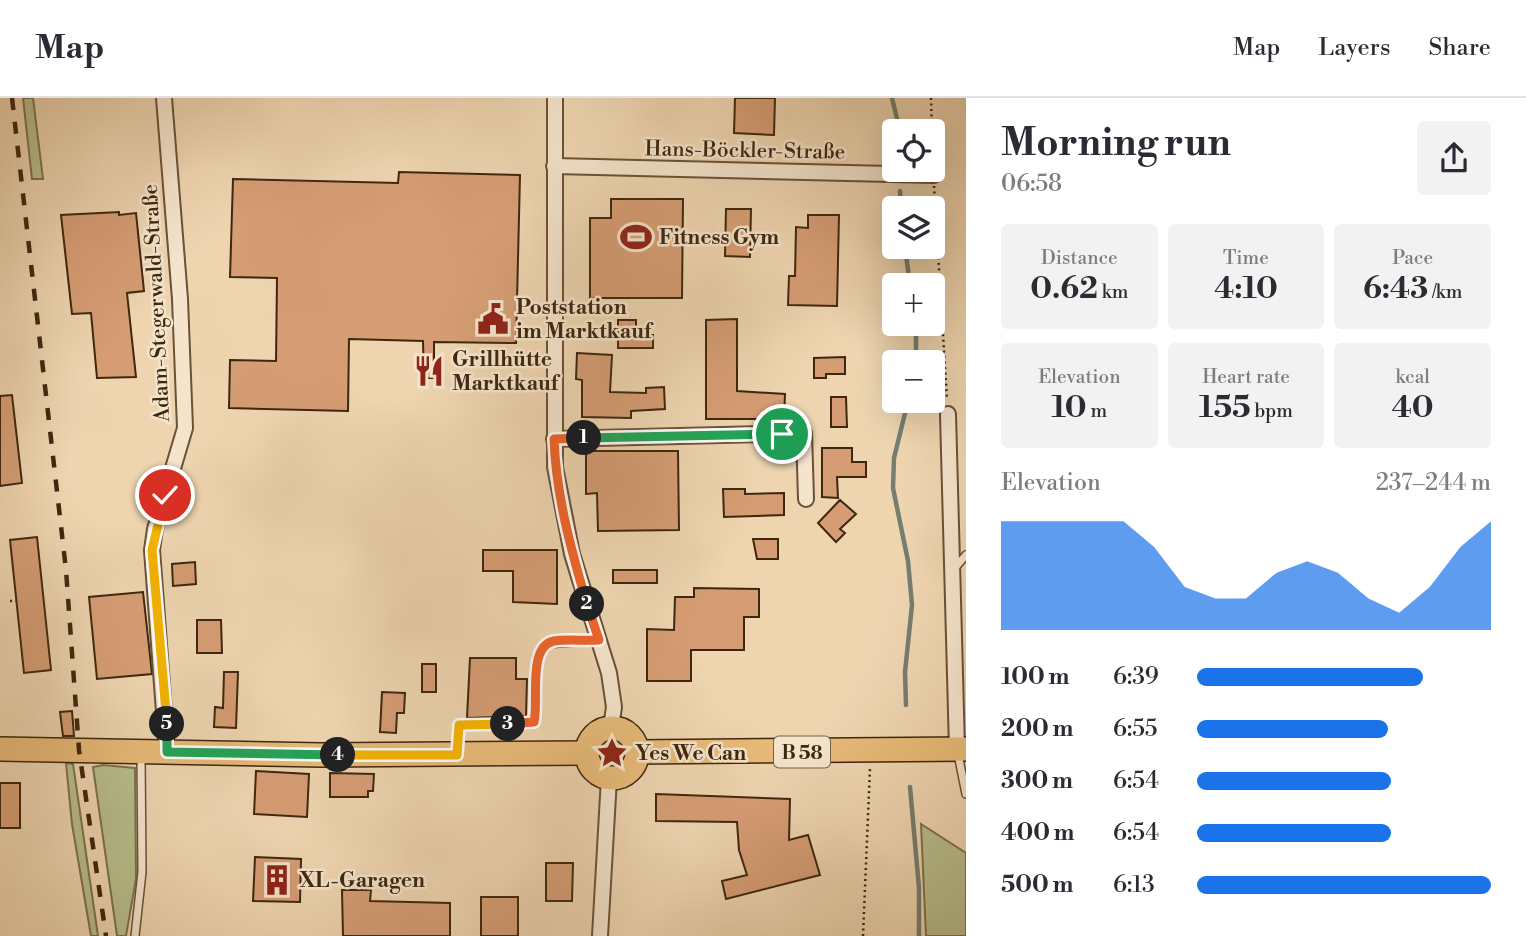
<!DOCTYPE html>
<meta charset="utf-8">
<style>
body{margin:0;font-family:"Libre Bodoni",serif;background:#f2f2f3;color:#2b2b33;height:100vh;display:flex;flex-direction:column;font-size:26px;white-space:nowrap}
*{box-sizing:border-box;margin:0}
p{font-size:23px;color:#7c7c81}
.icon{flex:none;width:38px;height:38px;fill:none;stroke:currentColor;stroke-width:2;stroke-linecap:round;stroke-linejoin:round}
.map{position:relative;flex:1;overflow:hidden}
.details{display:flex;flex-direction:column;background:#fff;width:560px}
.details>*{flex:none}
.controls{position:absolute;left:882px;top:21px;display:grid;gap:14px}
.controls a{display:grid;place-items:center;width:63px;height:63px;border-radius:7px;background:#fff;box-shadow:0 7px 28px #0002;font-size:35px}
.pin{position:absolute;display:grid;place-items:center;width:60px;height:60px;color:#fff;margin:-30px;border:4px solid #fff;border-radius:50%;box-shadow:0 2px 7px #0007}
.km{position:absolute;width:35px;height:35px;margin:-18px;border-radius:50%;background:#222;color:#fff;font-size:19px;line-height:35px;text-align:center}
.round{display:grid;place-items:center;flex:none;width:74px;height:74px;border-radius:7px;background:#f2f2f3}
.head{display:flex;align-items:center;justify-content:space-between;height:119px;padding:0 35px}
h1{font-size:38px;font-weight:700;line-height:52px}
.stats{display:grid;grid-template-columns:repeat(3,1fr);gap:10px;height:119px;padding:7px 35px}
.stats div{display:grid;align-content:center;border-radius:7px;background:#f2f2f3;text-align:center}
.stats b{font-size:30px;font-weight:700}
.stats small{font-size:19px;font-weight:400}
.stats p{font-size:19px}
.chart{height:196px;padding:14px 35px}
.chart p{display:flex;justify-content:space-between}
.chart svg{width:100%;height:126px;margin-top:7px;fill:#1a73e8;opacity:.7}
ul{padding:0 35px;list-style:none;font-size:23px}
li{display:grid;grid-template-columns:112px 84px 1fr;align-items:center;height:52px}
li i{height:18px;border-radius:9px;background:#1a73e8}
header{display:flex;align-items:center;gap:42px;box-sizing:border-box;height:98px;padding:0 35px;background:#fff;border-bottom:2px solid #e1e1e2}
header strong{font-size:33px}
nav{display:flex;gap:38px;margin-inline-start:auto;font-size:24px}
main{display:flex;flex:1;min-height:0}
.map>svg:first-child{display:block}
.green{fill:#b8bd8c;stroke:#7b724e;stroke-width:2}
.lines{fill:none;stroke-linecap:round;stroke-linejoin:round}
.stream{stroke:#767e71;stroke-width:4.5}
.building{fill:#d69d74;stroke:#3e270f;stroke-width:2}
.service-casing{stroke:#6a5237;stroke-width:10}
.minor-casing{stroke:#6a5237;stroke-width:18}
.primary-casing{stroke:#3e270f;stroke-width:26}
.path{stroke:#3e270f;stroke-width:2.5;stroke-dasharray:2 3.5;stroke-linecap:butt}
.service{stroke:#f4e4cc;stroke-width:7}
.minor{stroke:#f4e4cc;stroke-width:14}
.primary{stroke:#e7ba78;stroke-width:23}
.rail{stroke:#3e270f;stroke-width:4.5;stroke-dasharray:12 12;stroke-linecap:butt}
.split-1-casing{stroke:#fff;stroke-width:14}
.split-2-casing{stroke:#fff;stroke-width:14}
.split-3-casing{stroke:#fff;stroke-width:14}
.split-4-casing{stroke:#fff;stroke-width:14}
.split-5-casing{stroke:#fff;stroke-width:14}
.split-6-casing{stroke:#fff;stroke-width:14}
.split-1{stroke:#22a559;stroke-width:9}
.split-2{stroke:#f0652b;stroke-width:9}
.split-3{stroke:#f0652b;stroke-width:9}
.split-4{stroke:#f5b400;stroke-width:9}
.split-5{stroke:#22a559;stroke-width:9}
.split-6{stroke:#f5b400;stroke-width:9}
.labels{text-anchor:middle;stroke-width:5;stroke-linejoin:round;paint-order:stroke}
.shield{fill:#f4e4cc;stroke:#756048;stroke-width:2}
.shield-label{font-size:19px;font-weight:bold;fill:#3e270f}
.street-label{font-size:21px;fill:#3e270f;stroke:#f4e4cc}
.poi-label{font-size:21px;font-weight:bold;fill:#3e270f;stroke:#f4e4cc;text-anchor:start}
</style>
<header>
<strong>Map</strong>
<nav><a>Map</a><a>Layers</a><a>Share</a></nav>
</header>
<main>
<div class="map">
<svg width="966" height="838" viewBox="0 0 966 838">
<rect width="100%" height="100%" fill="#eed5b0"/>
<filter id="stains"><feTurbulence type="fractalNoise" baseFrequency=".00286" numOctaves="4"/><feColorMatrix values="0 0 0 0 .2 0 0 0 0 .09 0 0 0 0 .02 0 0 0 .5 -.17"/></filter>
<radialGradient id="worn" r=".72"><stop offset=".6" stop-color="#630" stop-opacity="0"/><stop offset="1" stop-color="#630" stop-opacity=".3"/></radialGradient>
<g class="green">
<path d="M23,0H33L43,81H32Z"/>
<circle cx="610" cy="656" r="16"/>
<path d="M66,665L73,666L98,838H91L72,726Z"/>
<path d="M103,667L135,670L136,781L126,838H117L93,669Z"/>
<path d="M921,726L966,755V838H926Z"/>
</g>
<g class="lines">
<g class="stream">
<path d="M892,0L900,33"/>
<path d="M900,93L901,110"/>
<path d="M905,149L910,187"/>
<path d="M916,264V226"/>
<path d="M906,607L905,574L912,507L908,463L893,390L894,360L908,303"/>
<path d="M910,689L919,790V838"/>
</g>
</g>
<g class="building">
<path d="M735,0H775L774,37L734,35Z"/>
<path d="M399,74L520,77L516,245L434,244V280H424L423,243L349,241L348,313L229,310L230,262L276,263L277,180L230,179L233,81L398,85Z"/>
<path d="M611,101H683L682,200H590V120H611Z"/>
<path d="M726,111H751L750,159L725,158Z"/>
<path d="M119,114V117L136,115L144,193L127,195L136,279L97,280L91,215L72,216L61,117Z"/>
<path d="M808,117H839L837,208L788,207L789,178H795L796,129L808,130Z"/>
<path d="M737,221V293L785,296L784,321H706V222Z"/>
<path d="M618,222H636V237H653V250H618Z"/>
<path d="M577,255L612,257L610,294L646,295V290L664,289L665,311L631,313V320L582,319V282L576,281Z"/>
<path d="M845,259V276H826V280H814V260Z"/>
<path d="M12,297L22,385L0,388V298Z"/>
<path d="M831,299H846L847,329H831Z"/>
<path d="M822,350H852V364H866V379H837L838,400L822,399Z"/>
<path d="M586,353H678L679,432L598,433L597,395L586,396Z"/>
<path d="M723,391H745V396L784,395V417L724,419Z"/>
<path d="M840,402L856,416L840,431L845,435L836,444L818,425Z"/>
<path d="M37,439L51,572L24,575L10,442Z"/>
<path d="M753,441H778V461H757Z"/>
<path d="M483,452H557V506L513,504V473H483Z"/>
<path d="M195,464L196,486L173,488L172,466Z"/>
<rect x="613" y="472" width="44" height="13"/>
<path d="M694,490L759,491V519H744V552H691V583H647V531L674,532L675,499H694Z"/>
<path d="M143,494L152,576L97,581L89,499Z"/>
<path d="M197,522H221L222,555H197Z"/>
<path d="M470,560H516V581H527L526,618L467,620Z"/>
<rect x="422" y="566" width="14" height="28"/>
<path d="M224,574H238L236,630L214,629L215,609L223,610Z"/>
<path d="M382,594L405,595L404,615H397L396,635L380,634Z"/>
<path d="M72,613L74,638H63L60,614Z"/>
<path d="M256,673L309,676L307,719L254,716Z"/>
<path d="M330,675L374,676L373,693H368V699H330Z"/>
<rect x="0" y="685" width="20" height="45"/>
<path d="M656,696L790,701L789,742L808,737L820,777L726,801L722,783L747,777L739,752L737,724L656,723Z"/>
<path d="M255,759L301,761L300,804L253,803Z"/>
<path d="M546,765H573L572,803H546Z"/>
<path d="M342,792H371L370,803L450,805V838H343Z"/>
<rect x="481" y="799" width="37" height="39"/>
</g>
<g class="lines">
<defs>
<g id="service">
<path d="M953,472L966,457"/>
<path d="M457,653V629L461,626L534,624L537,563L546,546L599,542"/>
<path d="M958,656L966,696"/>
<path d="M135,838L142,774L141,657"/>
</g>
<g id="minor">
<path d="M164,0L180,201L185,330L155,431L152,452L167,654"/>
<path d="M555,0V369L572,456L609,575L614,609L611,629"/>
<path d="M554,68L934,77"/>
<path d="M948,316L957,651"/>
<path d="M554,341L804,335L806,401"/>
<path d="M600,838L609,680"/>
</g>
<g id="primary">
<circle cx="612" cy="655" r="25"/>
<path d="M0,651L322,657L587,655"/>
<path d="M637,654L966,651"/>
</g>
</defs>
<use href="#service" class="service-casing"/>
<use href="#minor" class="minor-casing"/>
<use href="#primary" class="primary-casing"/>
<g class="path">
<path d="M931,0L932,33"/>
<path d="M933,45V64"/>
<path d="M934,88L947,302"/>
<path d="M10,503H17"/>
<path d="M863,838L870,670"/>
</g>
<use href="#service" class="service"/>
<use href="#minor" class="minor"/>
<use href="#primary" class="primary"/>
<path class="rail" d="M12,0L66,472L79,652L106,838"/>
</g>
<g class="lines">
<defs>
<path id="split-1" d="M584,340L782,336"/>
<path id="split-2" d="M584,340L554,341C556,397 571,452 587,506"/>
<path id="split-3" d="M508,626L534,624C539,604 527,548 554,543C568,541 584,543 599,542L587,506"/>
<path id="split-4" d="M338,657H457L459,627L508,626"/>
<path id="split-5" d="M167,626V654L338,657"/>
<path id="split-6" d="M165,397L152,452L167,626"/>
</defs>
<use href="#split-1" class="split-1-casing"/>
<use href="#split-2" class="split-2-casing"/>
<use href="#split-3" class="split-3-casing"/>
<use href="#split-4" class="split-4-casing"/>
<use href="#split-5" class="split-5-casing"/>
<use href="#split-6" class="split-6-casing"/>
<use href="#split-1" class="split-1"/>
<use href="#split-2" class="split-2"/>
<use href="#split-3" class="split-3"/>
<use href="#split-4" class="split-4"/>
<use href="#split-5" class="split-5"/>
<use href="#split-6" class="split-6"/>
</g>
<defs>
<symbol id="stadium-bare" viewBox="-9 -9 18 18"><path d="M0-5a6.5 5 0 1 0 0 10a6.5 5 0 1 0 0-10ZM-3.5-1.8h7v3.6h-7Z" fill="#8f2418" stroke="#f4e4cc" stroke-width="2.5" paint-order="stroke"/></symbol>
<symbol id="civic-bare" viewBox="-9 -9 18 18"><path d="M-.6-6.5H3V-4.5H.6V-3L4-1V1h2V6H-6V1h2V-1L-.6-3ZM-1.2 2.5V6h2.4V2.5Z" fill="#8f2418" stroke="#f4e4cc" stroke-width="2.5" paint-order="stroke"/></symbol>
<symbol id="restaurant-bare" viewBox="-9 -9 18 18"><path d="M-5-6h1v4h1v-4h1v4h1v-4h1v5L-1.5 .5V6h-2V.5L-5-1ZM5-6V6H3V1.5H1.5Q1.5-4 5-6Z" fill="#8f2418" stroke="#f4e4cc" stroke-width="2.5" paint-order="stroke"/></symbol>
<symbol id="sight-bare" viewBox="-9 -9 18 18"><path d="M0-6L1.8-2.2L6-1.7L2.9 1.2L3.7 5.4L0 3.3L-3.7 5.4L-2.9 1.2L-6-1.7L-1.8-2.2Z" fill="#8f2418" stroke="#f4e4cc" stroke-width="2.5" paint-order="stroke"/></symbol>
<symbol id="building-bare" viewBox="-9 -9 18 18"><path d="M-4-6H4V6H1V3H-1V6H-4ZM-2.5-4.3h1.7v1.8h-1.7ZM.8-4.3h1.7v1.8H.8ZM-2.5-1h1.7V.8h-1.7ZM.8-1h1.7V.8H.8Z" fill="#8f2418" stroke="#f4e4cc" stroke-width="2.5" paint-order="stroke"/></symbol>
</defs>
<g fill-rule="evenodd">
<use href="#stadium-bare" x="614" y="117" width="44" height="44"/>
<use href="#civic-bare" x="471" y="199" width="44" height="44"/>
<use href="#restaurant-bare" x="407" y="251" width="44" height="44"/>
<use href="#sight-bare" x="590" y="633" width="44" height="44"/>
<use href="#building-bare" x="255" y="760" width="44" height="44"/>
</g>
<g class="labels">
<rect class="shield" x="774" y="638.5" width="56" height="31" rx="5"/>
<g class="shield-label">
<text x="802" y="661">B 58</text>
</g>
<g class="street-label">
<text transform="translate(745 52) rotate(1)" y="7">Hans-Böckler-Straße</text>
<text transform="translate(156 205) rotate(-93)" y="7">Adam-Stegerwald-Straße</text>
</g>
<g class="poi-label">
<text x="659" y="146">Fitness Gym</text>
<text x="516" y="216">Poststation<tspan x="516" dy="24">im Marktkauf</tspan></text>
<text x="452" y="268">Grillhütte<tspan x="452" dy="24">Marktkauf</tspan></text>
<text x="635" y="662">Yes We Can</text>
<text x="300" y="789">XL-Garagen</text>
</g>
</g>
<rect width="100%" height="100%" filter="url(#stains)"/>
<rect width="100%" height="100%" fill="url(#worn)"/>
</svg>
<div class="controls">
<a><svg class="icon" aria-label="locate" viewBox="0 0 24 24"><circle cx="12" cy="12" r="6"/><path d="M12 2v4M12 18v4M2 12h4M18 12h4"/></svg></a>
<a><svg class="icon" aria-label="layers" viewBox="0 0 24 24"><path d="M12 4l9 5-9 5-9-5zM3 14l9 5 9-5"/></svg></a>
<a>+</a>
<a>−</a>
</div>
<div class="pin" style="left:782px;top:336px;background:#1e9e55"><svg class="icon" aria-label="arrive" viewBox="0 0 24 24"><path d="M6 21V4h12l-3 4 3 4H6"/></svg></div>
<div class="pin" style="left:165px;top:397px;background:#d93025"><svg class="icon" aria-label="check" viewBox="0 0 24 24"><path d="M5 12l5 5 9-10"/></svg></div>
<b class="km" style="left:584px;top:340px">1</b>
<b class="km" style="left:587px;top:506px">2</b>
<b class="km" style="left:508px;top:626px">3</b>
<b class="km" style="left:338px;top:657px">4</b>
<b class="km" style="left:167px;top:626px">5</b>
</div>
<section class="details">
<div class="head"><div><h1>Morning run</h1><p>06:58</p></div><a class="round"><svg class="icon" aria-label="share" viewBox="0 0 24 24"><path d="M12 15V3M7 8l5-5 5 5M5 13v7h14v-7"/></svg></a></div>
<div class="stats">
<div><p>Distance</p><b>0.62<small> km</small></b></div>
<div><p>Time</p><b>4:10</b></div>
<div><p>Pace</p><b>6:43<small> /km</small></b></div>
</div>
<div class="stats">
<div><p>Elevation</p><b>10<small> m</small></b></div>
<div><p>Heart rate</p><b>155<small> bpm</small></b></div>
<div><p>kcal</p><b>40</b></div>
</div>
<div class="chart"><p><span>Elevation</span>237–244 m</p>
<svg viewBox="0 0 160 44" preserveAspectRatio="none"><path d="M0 44V6L10 6L20 6L30 6L40 6L50 15L60 29L70 33L80 33L90 24L100 20L110 24L120 33L130 38L140 29L150 15L160 6V44z"/></svg>
</div>
<ul>
<li><b>100 m</b>6:39<i style="width:77%"></i></li>
<li><b>200 m</b>6:55<i style="width:65%"></i></li>
<li><b>300 m</b>6:54<i style="width:66%"></i></li>
<li><b>400 m</b>6:54<i style="width:66%"></i></li>
<li><b>500 m</b>6:13<i style="width:100%"></i></li>
</ul>
</section>
</main>
